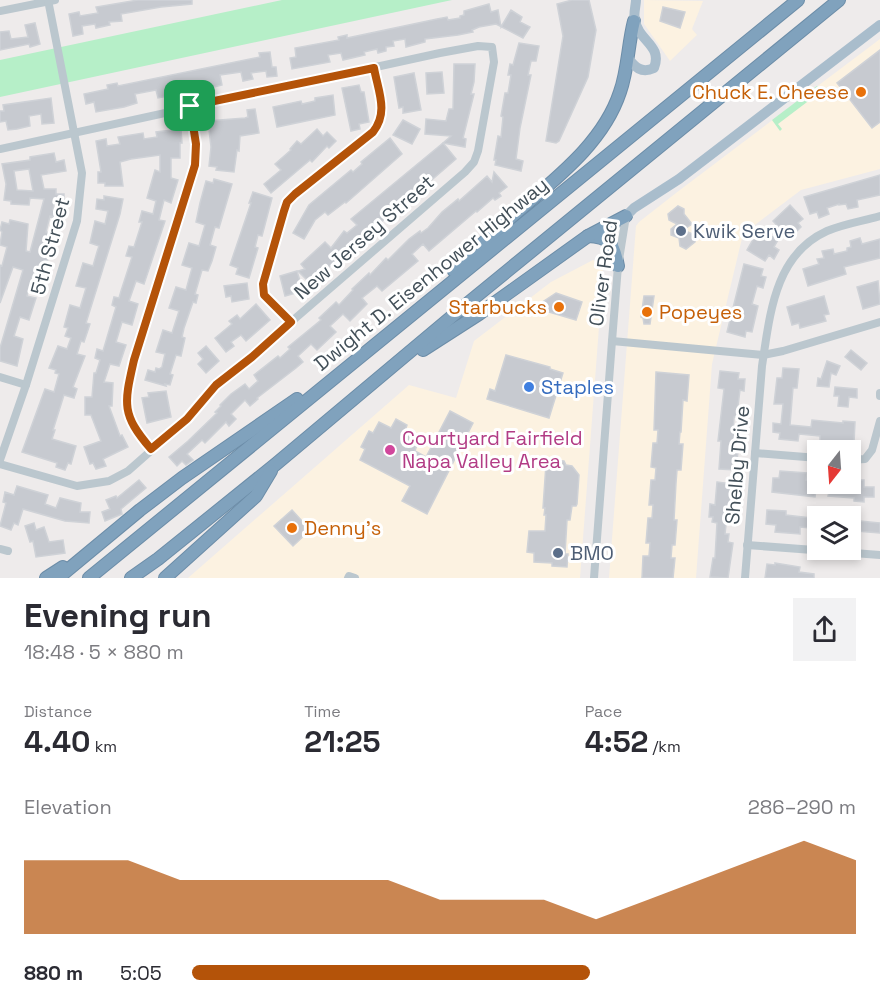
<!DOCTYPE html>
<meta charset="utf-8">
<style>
body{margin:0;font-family:"Space Grotesk",sans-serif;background:#f2f2f3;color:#2b2b33;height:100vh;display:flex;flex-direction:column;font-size:22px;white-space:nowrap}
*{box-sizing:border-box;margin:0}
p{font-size:20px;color:#7c7c81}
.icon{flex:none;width:33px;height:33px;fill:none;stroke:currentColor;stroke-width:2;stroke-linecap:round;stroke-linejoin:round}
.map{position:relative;height:578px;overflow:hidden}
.drawer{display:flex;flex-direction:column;background:#fff;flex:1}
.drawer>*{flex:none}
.needle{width:39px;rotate:197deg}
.buttons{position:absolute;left:807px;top:440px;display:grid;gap:12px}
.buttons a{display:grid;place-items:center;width:54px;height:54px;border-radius:0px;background:#fff;box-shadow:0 3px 9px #0003;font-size:30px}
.pin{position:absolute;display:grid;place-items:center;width:51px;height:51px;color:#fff;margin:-26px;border-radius:12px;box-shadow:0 3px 9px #0006}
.round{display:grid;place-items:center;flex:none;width:63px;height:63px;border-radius:0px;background:#f2f2f3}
.headline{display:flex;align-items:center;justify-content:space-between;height:102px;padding:0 24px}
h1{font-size:33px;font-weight:700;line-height:45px}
.metrics{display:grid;grid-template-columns:repeat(3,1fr);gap:9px;height:102px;padding:6px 24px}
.metrics div{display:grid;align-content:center}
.metrics b{font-size:30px;font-weight:700}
.metrics small{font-size:16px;font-weight:400}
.metrics p{font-size:16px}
.chart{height:168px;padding:12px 24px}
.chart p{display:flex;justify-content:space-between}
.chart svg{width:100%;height:108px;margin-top:6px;fill:#b45309;opacity:.7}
ul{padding:0 24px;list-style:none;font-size:20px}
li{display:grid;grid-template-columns:96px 72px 1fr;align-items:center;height:45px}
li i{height:15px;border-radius:8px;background:#b45309}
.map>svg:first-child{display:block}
.commercial{fill:#fcf2e1}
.green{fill:#b6efc8}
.building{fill:#c7cad0;stroke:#cfd2d7;stroke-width:1.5;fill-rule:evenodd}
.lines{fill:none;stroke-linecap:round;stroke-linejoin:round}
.highway-casing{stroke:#6c8da8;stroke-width:14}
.minor{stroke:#bbc7ce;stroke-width:8}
.major{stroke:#a9bdcc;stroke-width:10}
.highway{stroke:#80a2bd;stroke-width:12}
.route-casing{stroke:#fff;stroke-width:12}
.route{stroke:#b45309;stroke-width:8}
.food-dot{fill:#e8710a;stroke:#fff;stroke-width:2}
.service-dot{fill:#5c6f8a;stroke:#fff;stroke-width:2}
.shop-dot{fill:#3f7fe0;stroke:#fff;stroke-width:2}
.hotel-dot{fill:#d1479c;stroke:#fff;stroke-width:2}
.labels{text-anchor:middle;stroke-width:6;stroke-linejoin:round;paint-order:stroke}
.food-label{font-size:20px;fill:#c56008;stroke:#fff;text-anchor:end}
.service-label{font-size:20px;fill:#4e5e75;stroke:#fff;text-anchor:start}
.street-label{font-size:20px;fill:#435059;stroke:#fff}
.shop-label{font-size:20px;fill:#366cbe;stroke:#fff;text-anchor:start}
.hotel-label{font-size:20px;fill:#b23c85;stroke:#fff;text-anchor:start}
</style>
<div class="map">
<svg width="880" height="578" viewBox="0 0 880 578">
<rect width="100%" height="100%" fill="#eeebeb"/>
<g class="commercial">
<path d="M644,0L703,1L692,29L697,35L670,61L644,24Z"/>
<path d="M880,39V169L801,190L743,234L712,364L696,578H609L636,226L639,222L676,193Z"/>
<path d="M593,260L602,264L603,274L580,578H188L409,385L456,398L474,341L551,282Z"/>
</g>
<g class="green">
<path d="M282,0H452L0,97V60Z"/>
<path d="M817,86L825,95L822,97L819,93L778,124L782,129L780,131L772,120Z"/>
</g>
<g class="building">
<path d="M138,0H192V4L161,7L121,14L122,21L109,22L110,25L96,28L95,24L82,26L83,34L73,36L69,14L79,12L80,16L98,13L96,7Z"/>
<path d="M572,0H589L596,30L588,77L559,141L556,143L546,141L563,36L557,4Z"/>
<path d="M489,4L491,12L498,10L501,27L511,10L522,17L520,22L530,27L523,38L496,24L479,27L472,30L473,32L458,35L425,39V42L406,47L405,39L393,41L394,46L386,47V51L378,53L377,49L364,52L365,55L343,60L341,53L328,55L330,62L292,69L290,58L296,57L295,48L339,40L338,37L347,35V38L437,19L447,17L448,20L460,18V16L464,15V11Z"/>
<path d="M663,7L685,12L680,28L660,21Z"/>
<path d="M35,23L40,44L30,47L29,44L0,50V32L9,31L11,39L28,37L25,25Z"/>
<path d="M519,43L539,46L536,61H531L528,75H531L520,128L516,159L523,161L521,171L495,165L496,160H494L498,136L501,137L503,117L501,116L505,93H508L511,75H508L510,64L513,65Z"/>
<path d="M880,50V122L872,128L837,83Z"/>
<path d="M270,52L272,67H276L277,76L267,77L266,71L251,73L253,79L243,81L241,72L220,75L222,85L210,88L200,90L198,81L179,84L180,94L158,98L156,90L135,94L137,103L124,107L96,112L94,102L86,104L84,94L108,89L107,85L117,83L118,86L260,57L259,53Z"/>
<path d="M454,64H475L474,82L471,94H474L463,138L466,139L465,147L443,143L451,136L425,134L426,119L446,121L449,109H453Z"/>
<path d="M442,72L444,93L427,94L426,73Z"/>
<path d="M414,73L421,110L403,113V107L399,108L394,77Z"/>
<path d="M359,85L361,92H364L369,122L359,124L360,129L351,131L342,88Z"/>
<path d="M333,95L335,115L277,127L273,107L301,101L302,104L315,101V98Z"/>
<path d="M51,98L54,123L42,124L41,114L29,116L30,126L17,129L8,130L6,121L0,122V111H4L3,105Z"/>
<path d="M255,109L259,133L240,136L239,151L237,150L234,172L216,170L217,167L209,166L211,147L208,121L245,118L248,117L247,110Z"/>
<path d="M403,120L420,129L412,144L393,135Z"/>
<path d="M181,129L182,143H180V158H171V178L178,180L171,203L164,200L159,220L165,221L144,284L136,281L129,301L138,304L132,325L122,322L116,342L126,345L119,366L110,364L104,382L113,383L112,406H109L120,436L122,435L128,447L103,459L106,466L96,469L93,463L90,464L84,447L101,441L91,415H85V397H92L94,373H96L100,360L95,358L97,349L103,351L116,307L112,305L114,297L119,298L121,291L132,257L126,256L129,246L134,247L142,222H139L142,211L153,214L156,201L147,198L155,170L160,172V155L131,159L120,162L123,186H105V183H98V172H101L96,141L106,139L107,146L120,144L118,137L143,133L144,139L157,137L156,132Z"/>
<path d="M317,129L323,136L327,132L336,141L329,148L327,146L312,162L310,160L271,193L264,184L281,170L275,164L291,150L290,149L297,141L301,144Z"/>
<path d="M390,138L402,154L346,203L345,202L328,215L325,212L315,220L304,239L293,233L309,205L351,170L353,172L362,164L361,162Z"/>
<path d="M443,143L456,159L427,184L425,182L415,190L417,193L376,226L375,224L359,238L357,237L345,254L343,253L327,269L326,268L311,284L298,271L305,269L301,264L325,242L331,248L344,231L347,233L357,225L351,219Z"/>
<path d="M54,153L56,162L64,160L66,171L41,175L44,189H56V194H64V205L54,204L53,210L61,212L59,219L50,216L46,232L51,233L50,237L57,239L53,249L51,248L42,280L32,277L27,296L36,298L29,320L20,317L14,336L23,339L17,366L0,361V348L23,270L13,267L0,303V265L2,266L7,247L0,245L2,232L0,230L2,222L9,224L10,220L28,224L26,251L30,252L44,199L30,198L29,205L11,204V201L4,200L6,184L2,164L30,160V157ZM29,169L33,191L17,190L14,171Z"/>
<path d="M494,172L507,187L499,193L501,196L495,200L493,198L477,212L476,211L429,251L423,244L412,254L418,261L382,291L377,286L362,298L367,304L350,321L343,314L330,326L336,332L317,350L311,344L298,356L303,362L296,368L257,398L258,399L250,406L245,400L231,414L236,419L229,426L226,422L205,443L202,440L187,454L193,460L186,465L182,461L177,466L169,457L188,441L217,413L215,412L221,406L220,405L231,394L245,384L249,389L258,381L254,375L278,356L280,358L290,349L288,347L321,320L319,318L336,302L339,305L353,290L352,289L369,273L370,275L386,258L388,260L409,239L420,231L421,233L428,228L442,212L458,199L459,201L487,176L492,182Z"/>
<path d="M880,175V195L857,200L858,207L848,209L846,204L839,205V204L827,208L829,214L819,218L817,212L810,214L804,197Z"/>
<path d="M214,179L232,184L219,228L215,227L210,245L216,247L212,261L208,271L202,270L195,294L198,295L196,303L193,302L184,328L182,337L185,338L181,356L176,355L170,374L173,375L170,385L165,384L166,386L145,380L148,370L155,372L156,368L159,369L162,367L165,354L156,352L163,330L172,333L179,311L169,308L176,287L186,290L192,268L182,265L189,243L199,246L205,225L196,222L200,203L206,181L213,183Z"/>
<path d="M253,192L272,198L262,236L258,235L255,247L258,248L249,278L236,274L238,268L230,265L251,203H249Z"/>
<path d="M104,196L123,199L120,214L86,323L90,324L84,342L81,341L77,354L85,356L73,387L77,389L74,398L64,395L53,430H55L52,439L76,446L71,464L68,463L65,470L56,467L57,463L22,452L45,389L54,392L59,374L55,373L56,370L49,368L58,346L67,349L71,338L65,336L68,328L64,327L70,305L80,308L86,288L76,286L83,263L93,266L97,252L99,246L90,243L95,221L105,224L108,211L96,209L97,199L104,200Z"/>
<path d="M790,205L803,219L798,223L801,227L793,235L789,230L784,233L773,221Z"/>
<path d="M678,206L684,209V214L692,224L683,230L695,235V242L686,249L680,246L679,238L671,235V229L677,224L669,220L668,214Z"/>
<path d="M759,229L778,240L774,247L779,250L774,259L769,255L765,261L747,250Z"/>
<path d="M860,238L862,244L880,239V258L844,267L846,274L808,286L803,269L819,264L817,259L824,258L822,251L833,249L834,254L847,251V248L851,247L850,241Z"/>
<path d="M744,264L763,269L761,276L766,277L763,288L757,286L752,304L758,306L752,332L746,331L745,337L727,332Z"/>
<path d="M297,271L303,291L285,296L280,276Z"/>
<path d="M878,281L880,304L863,309L857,287Z"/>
<path d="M247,283L249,299L232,302L231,296L226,297L224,286Z"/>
<path d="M556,293L582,302L576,320L539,309L541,303Z"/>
<path d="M644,296H654L650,324H644L643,318L641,317Z"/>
<path d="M824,296L829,314L824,315L826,321L800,328L799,323L792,325L787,307Z"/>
<path d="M256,304L270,320L246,341L241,335L231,342L234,346L226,352L215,338L232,324L229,321L237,315L240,319Z"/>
<path d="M206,346L219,361L206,373L198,364L203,359L198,353Z"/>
<path d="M851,350L867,363L861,370L845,357Z"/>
<path d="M506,355L550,367V369L563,373L549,418L487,399L490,389L495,391Z"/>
<path d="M827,361L840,366L836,375L831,373L829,387L817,386L818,378L821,379Z"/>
<path d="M783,368L799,369L797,388H793L790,425L811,427L812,420L843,423V421L855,422L854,443L845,442V444L820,442V436L799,434L798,441L779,439L780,433L773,432V423L781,424L783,404H774L777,378H782Z"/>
<path d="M720,371L739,373L738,379H745L744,391L740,390L738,406L743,407L742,418L734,417L733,432L740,433L736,470L719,469L721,441H718L724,389L718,388Z"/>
<path d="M656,372L689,375L687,401L683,400L681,432H680L679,444H683L681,470H677L676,483L674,520H677L675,545H672L671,558H675L673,578H642L643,556H649L650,543H646L648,518H652L653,505H649L651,480H655L656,468L651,467L653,443H657L658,430H654Z"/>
<path d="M835,387L857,389V398L849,397L848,407L838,406L839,396H834Z"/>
<path d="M166,391L171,417L147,423L142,398L149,397L148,393Z"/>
<path d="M450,411L473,423L427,514L402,501L410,486L360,460L365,449L361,447L369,431L373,433L379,422L391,428L396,419L407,425L405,431L419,438L415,451L426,457Z"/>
<path d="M549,460L564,461L566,465L572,466L579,475L577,504L576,506H572L570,520H567L565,554H568L567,567L552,566V563L534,562V553L527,552L529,531H545L546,515H544L545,508H543L546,464Z"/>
<path d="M780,471L807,473L806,480L816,481V483H855V480H864V487H874V497H864V502L854,501V498L828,496L829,492L816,490L815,497L772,492L773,478H779Z"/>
<path d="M139,480L146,488L121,509L122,514L105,521L102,512L110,509L106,500L116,496L117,498Z"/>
<path d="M717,482L732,484V488H736L735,517L727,516L725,534H729L728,542L733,543L728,578L710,577L713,558H715L717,523L712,522L713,517H709L710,504L715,505Z"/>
<path d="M17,486L48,495L45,504L56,508L60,498L81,503L80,512H90L89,523L65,521L23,509L18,525L14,523L11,530L0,526L6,503L3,502L5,492L14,495Z"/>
<path d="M292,510L310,530L293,546L274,526Z"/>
<path d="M767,510L786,511V515L811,518L810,528L800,527V534L775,532L776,525L766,524Z"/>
<path d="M850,520L880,523V533L856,531L855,544H850Z"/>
<path d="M34,523L36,530L44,527L49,542L63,540L65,553L36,557L33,541L30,542L25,526Z"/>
<path d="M775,563L800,567L799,572L814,574V578H765L767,564L775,565Z"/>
</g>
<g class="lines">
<defs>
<g id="highway">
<path d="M588,236C611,237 614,245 618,266"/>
<path d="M454,271C471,255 489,237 507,221C548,184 602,147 620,92C628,70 628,44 634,21"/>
<path d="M423,350L479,314L588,236L626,216"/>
<path d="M46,578L63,567"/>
<path d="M58,578L140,510L182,478L297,399"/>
<path d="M89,578L798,0"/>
<path d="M131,578L158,559L276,464L468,303L839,0"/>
<path d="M165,578L256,496L271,471"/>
</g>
</defs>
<use href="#highway" class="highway-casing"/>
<g class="minor">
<path d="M0,11L55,0"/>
<path d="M0,149L440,53L478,46L492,47L494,62L478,151L474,162L465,172L291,322L252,357L216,385L187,419L128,471L109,481L77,486L0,464"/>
<path d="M291,322L264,295L263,284L284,211L287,202L295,194L373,132C389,113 378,90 374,68"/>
<path d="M612,341L763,355L783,351L880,322"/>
<path d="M0,377L26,385"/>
<path d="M880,393V396"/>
<path d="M151,449C122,415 124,403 134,360L195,165L197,144L191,106"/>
<path d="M755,453L818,458"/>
<path d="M0,460L26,385L77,221L82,173L48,0"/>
<path d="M850,460L865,459L872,450L880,421"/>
<path d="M747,545L880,555"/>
<path d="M0,549L8,551"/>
<path d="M348,578L349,576L355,578"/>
<path d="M594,578L612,341L618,266L626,216"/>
<path d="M745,578L762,366C770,315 774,255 827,231C843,224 863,221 880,216"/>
</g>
<g class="major">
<path d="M627,57C635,67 641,74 654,68C663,45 638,41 635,20C633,14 636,6 636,0"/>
<path d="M626,216L634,208L679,179L880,25"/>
</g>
<use href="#highway" class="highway"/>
</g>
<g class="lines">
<defs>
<path id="route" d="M374,68C378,91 389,112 373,132L295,194L287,202L284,211L263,284L264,295L291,322L252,357L216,385L187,419L151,449C121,414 124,404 134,360L195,165L196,144L190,106Z"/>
</defs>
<use href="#route" class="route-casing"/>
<use href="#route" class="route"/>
</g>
<g class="food-dot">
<circle cx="861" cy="92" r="6"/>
<circle cx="559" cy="307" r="6"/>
<circle cx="647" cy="312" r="6"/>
<circle cx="292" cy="528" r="6"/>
</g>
<g class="service-dot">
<circle cx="681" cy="231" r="6"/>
<circle cx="558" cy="553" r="6"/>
</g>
<circle class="shop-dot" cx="529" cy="387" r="6"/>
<circle class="hotel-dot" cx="390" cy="450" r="6"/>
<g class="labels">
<g class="food-label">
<text x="849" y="99">Chuck E. Cheese</text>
<text x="547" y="314">Starbucks</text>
<text x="659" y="319" text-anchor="start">Popeyes</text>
<text x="304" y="535" text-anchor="start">Denny's</text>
</g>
<g class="service-label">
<text x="693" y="238">Kwik Serve</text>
<text x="570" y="560">BMO</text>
</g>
<g class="street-label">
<text transform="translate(364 237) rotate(-41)" y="7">New Jersey Street</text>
<text transform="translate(50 246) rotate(-75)" y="7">5th Street</text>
<text transform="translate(603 273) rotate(-82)" y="7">Oliver Road</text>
<text transform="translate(431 274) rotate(-39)" y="7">Dwight D. Eisenhower Highway</text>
<text transform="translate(737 465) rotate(-85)" y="7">Shelby Drive</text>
</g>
<g class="shop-label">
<text x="541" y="394">Staples</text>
</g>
<g class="hotel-label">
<text x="402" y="445">Courtyard Fairfield<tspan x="402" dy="23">Napa Valley Area</tspan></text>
</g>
</g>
</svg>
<div class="buttons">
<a><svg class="needle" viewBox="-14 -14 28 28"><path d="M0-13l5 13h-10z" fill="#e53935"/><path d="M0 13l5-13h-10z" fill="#7c7c81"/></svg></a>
<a><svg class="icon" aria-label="layers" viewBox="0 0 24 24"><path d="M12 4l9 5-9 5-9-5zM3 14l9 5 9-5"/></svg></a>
</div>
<div class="pin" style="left:190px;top:106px;background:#1e9e55"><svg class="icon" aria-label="arrive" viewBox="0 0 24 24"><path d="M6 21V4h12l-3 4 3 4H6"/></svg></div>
</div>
<section class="drawer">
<div class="headline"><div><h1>Evening run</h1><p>18:48 · 5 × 880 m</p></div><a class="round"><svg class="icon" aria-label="share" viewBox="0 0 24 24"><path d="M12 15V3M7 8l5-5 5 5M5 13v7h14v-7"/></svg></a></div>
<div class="metrics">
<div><p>Distance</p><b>4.40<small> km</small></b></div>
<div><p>Time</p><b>21:25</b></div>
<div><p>Pace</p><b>4:52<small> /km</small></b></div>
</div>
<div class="chart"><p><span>Elevation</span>286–290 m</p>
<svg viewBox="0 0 160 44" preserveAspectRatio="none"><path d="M0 44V14L10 14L20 14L30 22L40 22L50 22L60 22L70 22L80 30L90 30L100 30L110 38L120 30L130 22L140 14L150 6L160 14V44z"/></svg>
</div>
<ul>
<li><b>880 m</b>5:05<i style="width:60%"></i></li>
</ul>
</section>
